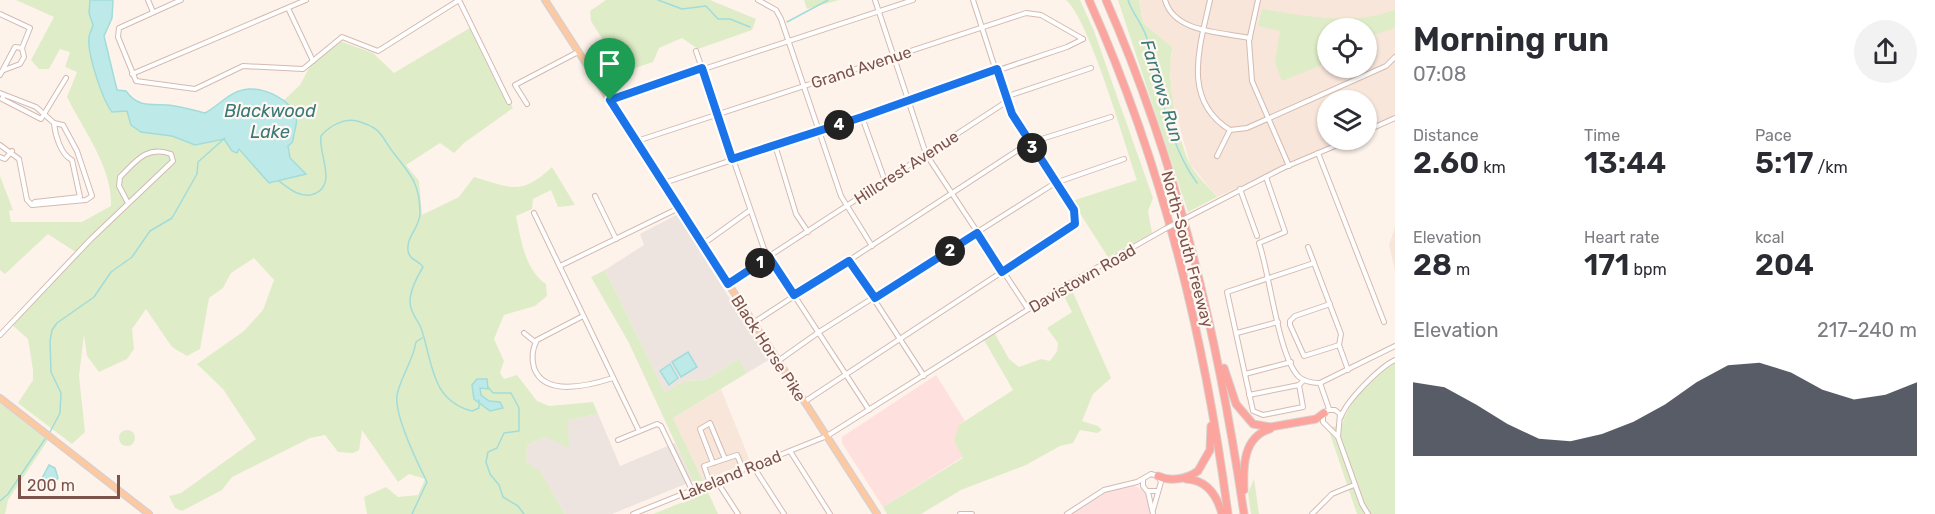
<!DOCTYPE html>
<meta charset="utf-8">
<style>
body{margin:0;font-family:Rubik,sans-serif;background:#f2f2f3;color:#2b2b33;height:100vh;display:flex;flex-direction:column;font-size:22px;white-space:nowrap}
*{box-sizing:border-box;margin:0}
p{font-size:20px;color:#7c7c81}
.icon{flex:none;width:33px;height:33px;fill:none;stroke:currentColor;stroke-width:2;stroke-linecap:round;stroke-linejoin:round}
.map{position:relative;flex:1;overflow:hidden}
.panel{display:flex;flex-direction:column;background:#fff;width:540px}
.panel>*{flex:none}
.buttons{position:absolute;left:1317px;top:18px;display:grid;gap:12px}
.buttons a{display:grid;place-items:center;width:60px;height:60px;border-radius:50%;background:#fff;box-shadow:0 2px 4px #0004;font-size:30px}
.scale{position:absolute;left:18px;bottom:15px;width:102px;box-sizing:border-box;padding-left:6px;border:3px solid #7c534b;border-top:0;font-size:16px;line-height:21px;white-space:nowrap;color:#7c534b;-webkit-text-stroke:4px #fff8f2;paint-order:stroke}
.pin{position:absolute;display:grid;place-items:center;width:51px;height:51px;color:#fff;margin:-62px -26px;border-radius:50% 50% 50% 0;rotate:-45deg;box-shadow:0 0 6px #0007}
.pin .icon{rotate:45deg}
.km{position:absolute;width:30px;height:30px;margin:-15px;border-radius:50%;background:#222;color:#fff;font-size:16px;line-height:30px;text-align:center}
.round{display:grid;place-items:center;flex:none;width:63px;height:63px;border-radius:32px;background:#f2f2f3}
.head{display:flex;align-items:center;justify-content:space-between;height:102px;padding:0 18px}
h1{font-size:33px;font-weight:600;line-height:45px}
.stats{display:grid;grid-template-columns:repeat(3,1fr);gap:9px;height:102px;padding:6px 18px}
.stats div{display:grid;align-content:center}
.stats b{font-size:30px;font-weight:600}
.stats small{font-size:16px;font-weight:400}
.stats p{font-size:16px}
.chart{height:168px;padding:12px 18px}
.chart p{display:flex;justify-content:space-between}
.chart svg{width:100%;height:108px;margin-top:6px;fill:#111827;opacity:.7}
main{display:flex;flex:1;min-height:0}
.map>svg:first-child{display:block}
.residential{fill:#f8e6db;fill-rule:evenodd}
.commercial{fill:#fee1de}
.industrial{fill:#ede4e0}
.green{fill:#deedc7}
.water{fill:#bdeae8;stroke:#a2dcda;stroke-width:1.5}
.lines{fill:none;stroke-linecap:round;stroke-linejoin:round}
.stream{stroke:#a2dcda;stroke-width:1.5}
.minor-casing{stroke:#d4bab1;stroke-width:6}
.major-casing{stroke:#dacfcd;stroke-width:8}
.highway-casing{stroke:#dacfcd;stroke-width:9}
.minor{stroke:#fff;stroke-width:4}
.major{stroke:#ffc9a0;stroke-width:5}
.highway{stroke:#fba59e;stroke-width:7}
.minor-bridge-casing{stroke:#d4bab1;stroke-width:6;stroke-linecap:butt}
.minor-bridge{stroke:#fff;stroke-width:4}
.route-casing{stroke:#fff;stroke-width:12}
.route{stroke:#1a73e8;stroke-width:8}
.labels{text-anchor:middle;stroke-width:4.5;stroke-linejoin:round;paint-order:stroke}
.street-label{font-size:16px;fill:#7c534b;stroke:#fff8f2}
.water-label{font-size:18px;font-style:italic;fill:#3a7978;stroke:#fff8f2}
</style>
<main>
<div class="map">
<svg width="1395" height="514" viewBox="0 0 1395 514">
<rect width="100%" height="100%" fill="#fef3eb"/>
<g class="residential">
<path d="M1139,0H1395V115L1367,128L1366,100H1328V140H1340L1217,197L1190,164L1172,99L1170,63L1173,48L1143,23ZM1328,28H1366V68H1328Z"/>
<path d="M1395,227V271L1389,245Z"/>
<path d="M721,389L750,461L703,481L673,418Z"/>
</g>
<g class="commercial">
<path d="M936,375L965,421L959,425L963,457L883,507L842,443V437Z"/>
<path d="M1132,485L1147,491L1153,514H1067L1099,493Z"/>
</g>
<g class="industrial">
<path d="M678,214L726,293L772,358L747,373L739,359L705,380L684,381L665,392L605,270L644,245L640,234Z"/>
<path d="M598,414L620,466L675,443L693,481L612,514H565L551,490L526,462L527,445L546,437L568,420Z"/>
</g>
<g class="green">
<path d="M16,0H106L90,52L141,132L172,136L183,141L224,139L239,148L290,158L288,146L297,119L283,101L300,85L316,55L337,40L373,53L394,73L473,26L513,108L464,143L454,153L440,143L406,165L419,181L422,215L459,197L474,177C512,188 521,196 552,167L575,205L558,207L551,190L533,199L532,209L516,216C521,240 525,270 546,284L547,296L535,306L504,315L494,339L504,361L500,373L504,379L517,375L537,401L549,406L593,402L598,414L568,420L569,448L546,437L527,445L526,462L540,471L565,514H367L364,497L386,487L398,497L418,495L425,479L409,474L398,482L362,430L359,450L353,453L338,452L325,435L310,438L232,477L222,490L182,511L175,508L169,496L181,493L256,439L223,389L197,364L244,331L263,310L274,280L254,258L231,273L223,288L209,298L200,349L187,356L172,347L146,309L132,329L134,349L127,359L99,372L87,356L84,335L79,376L85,432L72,444L18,403L33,380V370L28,339L10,323L77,253L48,234L5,274L0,270V176L13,210L9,211L11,222H82L111,206C113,169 83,129 67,97L77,72L65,67L70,52L60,49L49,69H39L31,60L54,17Z"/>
<path d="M606,0H710L756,19L752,30L698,49L682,38L659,48L653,62L623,72L591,21L590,11Z"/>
<path d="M804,0H839L807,9Z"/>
<path d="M1066,0H1080L1094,31L1153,198L1148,211L1152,233L1108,257L1072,201L1137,180C1125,145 1089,19 1066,0Z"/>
<path d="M1118,0H1139L1143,23L1173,48C1164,71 1179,143 1190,164C1196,176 1209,187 1217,197L1188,212Z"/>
<path d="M1262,9C1309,16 1349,26 1395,10V28L1374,35L1376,41L1367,46L1366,28H1328L1327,63L1282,81L1275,62L1280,31L1258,26Z"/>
<path d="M605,270L665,392L684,381L705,380L739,359L747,373L673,418L703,481H693L629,343L591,277Z"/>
<path d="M1071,288L1111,378L1093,394L1082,421L1098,426L1102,430L1097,433L1080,430L1073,443L1060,446L1026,465L961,490L921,514H887L883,507L963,458L954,440L959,425L1013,390L984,340L994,332L1009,359L1019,367L1041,359L1050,361L1057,351L1058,343L1047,328L1072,312L1062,292Z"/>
<path d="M1395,362V514H1357L1328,428L1342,425C1350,399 1373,377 1395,362Z"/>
<path d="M0,403L48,440L8,500L5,514H0Z"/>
<circle cx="127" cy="438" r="8"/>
<path d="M1254,479L1259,514H1251L1248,493Z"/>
<path d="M708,492L718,514H653Z"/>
</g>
<g class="water">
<path d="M90,0H113L112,18L104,36L117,90L126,91C138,108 151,104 168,105C180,106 193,110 205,113C221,104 231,90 249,89C265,88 291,100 296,116C298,123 295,128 294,134C293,141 293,143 288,146L290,158L306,174L269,183L239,149L237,153L232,151L224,139L195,145L172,136L141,132L131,125L127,111L112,112C103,101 87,54 89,38C89,33 92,30 93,25L89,13Z"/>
<path d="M688,352L697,367L681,377L672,362Z"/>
<path d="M670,364L678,378L669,385L660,371Z"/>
<path d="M477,379H487L488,389L480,388L481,395L489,401L500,402L503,408L490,411L474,399L472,385Z"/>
<path d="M49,465L55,468L58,478L55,482L41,488L40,482Z"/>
</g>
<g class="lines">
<g class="stream">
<path d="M658,0L682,9L706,6L718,19H730L750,27"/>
<path d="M1128,0C1133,15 1145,27 1148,42C1160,87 1168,144 1197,183"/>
<path d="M787,22L828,0"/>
<path d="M279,181C288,188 301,199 314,194C338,185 318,154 321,136C329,126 344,118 357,121C385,129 380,137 396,156C412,176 420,186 420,213C420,228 406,236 408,251C410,261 419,260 423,267C417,277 410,290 410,302C410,312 417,319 421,328C433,362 430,400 472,411L479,408V400"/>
<path d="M488,387L493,393H511L519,408V431L504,433L497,448L488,452L486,462L490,474L499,485L503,497L518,506L524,514"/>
<path d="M50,432L60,413L61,393L51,372L50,341L52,330L57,323L94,297L111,272L132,257L150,231L172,218L197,174L198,162L225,138"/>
<path d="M0,501L8,494L45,439"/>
<path d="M412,514L427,482C418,464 394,414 397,395C401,376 413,361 416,342L422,338"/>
</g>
<defs>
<g id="minor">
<path d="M148,0L153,12"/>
<path d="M181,0L119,28L118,37L136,81L195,89L243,66L303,69L342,37L378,51L459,0"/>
<path d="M459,0L509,102"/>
<path d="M758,0L776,10L781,19L841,196L872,246"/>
<path d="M875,0L926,154L1028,309"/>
<path d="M1165,0C1174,33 1222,32 1250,38"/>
<path d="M1210,0C1200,46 1181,100 1230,130L1247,128L1386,66L1395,57"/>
<path d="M1258,0L1249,41L1252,81L1289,166"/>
<path d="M288,8L313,61"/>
<path d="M0,14L30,28L22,48L15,47L0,75"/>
<path d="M696,51L764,249L869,410"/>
<path d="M4,70L20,64L24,57L22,48"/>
<path d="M132,74L306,0"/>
<path d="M0,93L36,107L54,123L63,125L77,151L92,196L86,200L32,205L27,200L19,159L0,145"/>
<path d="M4,95L2,99L41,119L66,78"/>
<path d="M610,100L913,0"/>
<path d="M527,104L515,85L578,52"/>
<path d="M862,117L885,181"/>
<path d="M1366,131L1395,118"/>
<path d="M637,141L1026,13L1041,15L1083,39"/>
<path d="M775,145L796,214L808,232"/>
<path d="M1318,153L1384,322"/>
<path d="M1217,156L1230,130"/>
<path d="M0,157L5,159L12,151"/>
<path d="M1266,177L1285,232L1259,243C1270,275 1278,354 1298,376C1304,382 1312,383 1320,383L1395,346"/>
<path d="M664,183L1067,47L1083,39"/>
<path d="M1240,189L1257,236"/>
<path d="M595,196L616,239"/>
<path d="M32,205L35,202L80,197L72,160C61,155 55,135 54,123"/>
<path d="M534,213L639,431"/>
<path d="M1192,215L1283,168L1349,140"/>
<path d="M703,244L749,211"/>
<path d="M1308,247L1341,334L1339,345L1348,370"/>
<path d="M849,261L924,376"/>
<path d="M560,266L679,208"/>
<path d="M728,283L1006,102L1011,95L1091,68"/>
<path d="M1330,304L1295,316L1290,321V325L1304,356L1339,345"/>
<path d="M583,316L537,340C532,349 531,357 534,368C545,398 591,385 613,378"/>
<path d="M753,323L1029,143L1111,117"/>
<path d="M524,333L535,342"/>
<path d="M1237,333L1278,322"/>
<path d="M0,335L91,239L173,161L171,154C147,145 136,161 120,177L119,186L128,203"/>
<path d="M778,361L819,332L1055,183L1124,159"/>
<path d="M1245,374L1291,362"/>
<path d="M1320,383L1329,409"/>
<path d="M1299,385L1303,407L1263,415L1253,411L1227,292L1314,263"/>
<path d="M1249,395L1299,385L1304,380"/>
<path d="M804,402L1075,224L1074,210L1029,143L1006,102L973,0"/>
<path d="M1341,417C1346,401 1380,367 1395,360"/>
<path d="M1338,437L1323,422V414L1328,410H1335L1340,414L1338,437L1362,504L1368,514"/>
<path d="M618,440L657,424L661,426L692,490"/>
<path d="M790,451L830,514"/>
<path d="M713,463L700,429L710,423L725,459"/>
<path d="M753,466L784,514"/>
<path d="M716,480L738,514"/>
<path d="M1143,480V486L1147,491H1156"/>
<path d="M710,483L704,466L737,455L743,469"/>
<path d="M1148,492L1153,514"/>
<path d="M633,514L827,436L1070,283L1165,229"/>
<path d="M960,514H972"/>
<path d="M1067,514L1104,490L1137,482L1151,474L1158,476L1161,482L1153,510"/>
<path d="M1312,514L1332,494L1354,485"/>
</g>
<g id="major">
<path d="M545,0L877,514"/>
<path d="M0,398L149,514"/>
</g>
<g id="highway">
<path d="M1089,0C1162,163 1205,338 1228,514"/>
<path d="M1106,0C1178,164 1218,337 1244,514"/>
<path d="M1224,368L1236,404L1253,424L1270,427L1316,419L1324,413"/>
<path d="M1158,476C1170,482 1187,479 1198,471L1210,450L1211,426"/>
<path d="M1186,479C1207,480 1217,495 1222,514"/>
<path d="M1244,490C1243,467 1243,437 1270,429"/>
</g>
</defs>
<use href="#minor" class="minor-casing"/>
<use href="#major" class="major-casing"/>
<use href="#highway" class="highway-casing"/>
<use href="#minor" class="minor"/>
<use href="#major" class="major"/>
<use href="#highway" class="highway"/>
<defs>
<path id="minor-bridge" d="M1165,229L1192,215"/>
</defs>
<use href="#minor-bridge" class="minor-bridge-casing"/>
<use href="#minor-bridge" class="minor-bridge"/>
</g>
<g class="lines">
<defs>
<path id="route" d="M702,68L732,159L862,117L997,69L1012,114L1074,210L1075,224L1002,272L977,233L875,298L849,261L794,295L769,257L728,284L610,100Z"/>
</defs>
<use href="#route" class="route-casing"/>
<use href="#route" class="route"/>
</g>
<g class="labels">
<g class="street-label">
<text transform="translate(861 67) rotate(-18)" y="6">Grand Avenue</text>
<text transform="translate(906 167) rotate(-33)" y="6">Hillcrest Avenue</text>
<text transform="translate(1188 249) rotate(75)" y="6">North-South Freeway</text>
<text transform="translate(1082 278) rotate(-30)" y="6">Davistown Road</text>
<text transform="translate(769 348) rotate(57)" y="6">Black Horse Pike</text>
<text transform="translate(730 475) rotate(-22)" y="6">Lakeland Road</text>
</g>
<g class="water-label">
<text transform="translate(1162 91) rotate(73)" y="6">Farrows Run</text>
<text x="270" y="117">Blackwood<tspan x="270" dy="21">Lake</tspan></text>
</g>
</g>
</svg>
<div class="buttons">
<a><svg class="icon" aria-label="locate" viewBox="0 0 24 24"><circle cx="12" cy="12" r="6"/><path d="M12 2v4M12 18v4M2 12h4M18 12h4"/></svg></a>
<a><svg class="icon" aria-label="layers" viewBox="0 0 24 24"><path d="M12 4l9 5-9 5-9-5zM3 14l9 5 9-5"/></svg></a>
</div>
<div class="scale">200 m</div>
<div class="pin" style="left:610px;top:100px;background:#1e9e55"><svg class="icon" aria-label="arrive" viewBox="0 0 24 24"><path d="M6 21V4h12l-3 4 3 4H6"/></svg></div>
<b class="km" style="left:760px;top:263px">1</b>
<b class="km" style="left:950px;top:251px">2</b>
<b class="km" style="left:1032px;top:148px">3</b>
<b class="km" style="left:839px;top:125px">4</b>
</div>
<section class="panel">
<div class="head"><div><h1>Morning run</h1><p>07:08</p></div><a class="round"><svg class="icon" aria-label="share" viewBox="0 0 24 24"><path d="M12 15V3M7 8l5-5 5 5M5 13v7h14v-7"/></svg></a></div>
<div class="stats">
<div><p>Distance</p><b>2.60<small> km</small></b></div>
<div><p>Time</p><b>13:44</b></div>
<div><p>Pace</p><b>5:17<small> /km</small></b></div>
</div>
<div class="stats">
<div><p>Elevation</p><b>28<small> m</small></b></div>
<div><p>Heart rate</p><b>171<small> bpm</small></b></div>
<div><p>kcal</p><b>204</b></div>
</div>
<div class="chart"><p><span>Elevation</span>217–240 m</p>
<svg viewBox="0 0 160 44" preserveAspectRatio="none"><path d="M0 44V14L10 16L20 23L30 31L40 37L50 38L60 35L70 30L80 23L90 14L100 7L110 6L120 10L130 17L140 21L150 19L160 14V44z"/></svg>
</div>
</section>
</main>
